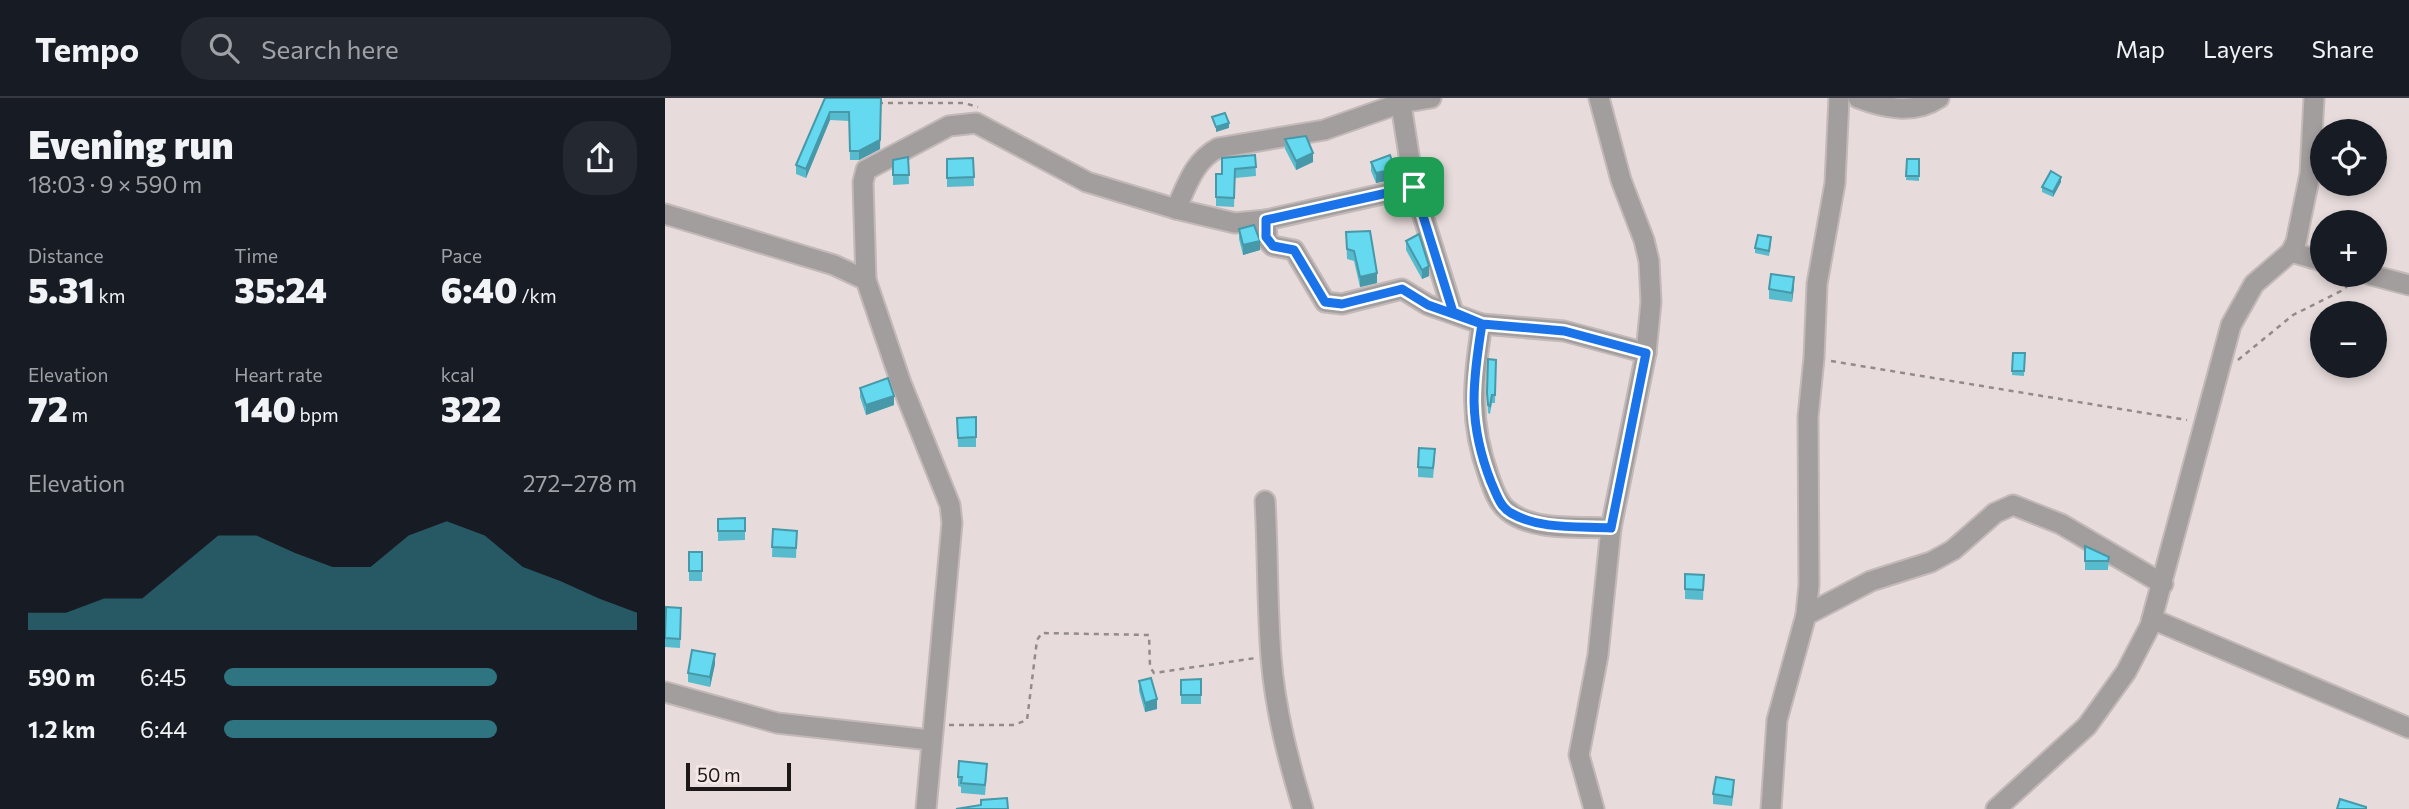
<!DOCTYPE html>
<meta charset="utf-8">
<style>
body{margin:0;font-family:Commissioner,sans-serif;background:#242831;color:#f1f3f6;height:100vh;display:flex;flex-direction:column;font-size:26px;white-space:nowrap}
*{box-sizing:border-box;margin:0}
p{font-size:23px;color:#9ea1a6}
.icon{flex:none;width:38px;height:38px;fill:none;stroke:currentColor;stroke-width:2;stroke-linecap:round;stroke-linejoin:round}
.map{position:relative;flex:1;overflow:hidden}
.details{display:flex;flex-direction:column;background:#171b24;width:665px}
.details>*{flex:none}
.buttons{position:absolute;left:1645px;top:21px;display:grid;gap:14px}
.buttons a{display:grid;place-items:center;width:77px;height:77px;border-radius:50%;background:#171b24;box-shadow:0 4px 10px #0003;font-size:35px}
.scale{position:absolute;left:21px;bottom:18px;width:105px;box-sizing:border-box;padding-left:7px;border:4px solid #1c1817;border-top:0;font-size:19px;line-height:24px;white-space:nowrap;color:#1c1817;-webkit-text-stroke:5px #f4e9e8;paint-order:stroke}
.pin{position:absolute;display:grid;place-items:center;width:60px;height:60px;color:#fff;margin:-30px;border-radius:14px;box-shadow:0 4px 10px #0006}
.round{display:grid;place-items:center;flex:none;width:74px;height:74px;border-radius:28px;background:#242831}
.overview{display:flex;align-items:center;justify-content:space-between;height:119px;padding:0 28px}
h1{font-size:38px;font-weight:800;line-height:52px}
.stats{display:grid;grid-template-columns:repeat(3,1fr);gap:10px;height:119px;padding:7px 28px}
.stats div{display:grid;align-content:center}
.stats b{font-size:35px;font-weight:800}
.stats small{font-size:19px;font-weight:400}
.stats p{font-size:19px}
.chart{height:196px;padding:14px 28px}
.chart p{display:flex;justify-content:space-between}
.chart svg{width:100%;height:126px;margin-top:7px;fill:#2e7481;opacity:.7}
ul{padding:0 28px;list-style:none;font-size:23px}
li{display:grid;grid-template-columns:112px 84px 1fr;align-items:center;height:52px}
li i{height:18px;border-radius:9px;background:#2e7481}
header{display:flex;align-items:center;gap:42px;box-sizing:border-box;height:98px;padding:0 35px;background:#171b24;border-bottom:2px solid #363941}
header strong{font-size:33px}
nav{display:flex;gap:38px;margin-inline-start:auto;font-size:24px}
.search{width:490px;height:63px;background:#242831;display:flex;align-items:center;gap:18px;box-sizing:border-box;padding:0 24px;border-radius:28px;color:#9ea1a6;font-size:26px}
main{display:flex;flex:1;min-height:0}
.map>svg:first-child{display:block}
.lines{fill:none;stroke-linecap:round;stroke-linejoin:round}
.minor-casing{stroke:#c2b9b8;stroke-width:23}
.path{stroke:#938b8a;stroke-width:2.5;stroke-dasharray:5 5;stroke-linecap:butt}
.minor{stroke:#a39e9e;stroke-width:19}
.wall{fill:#57bbce}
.shaded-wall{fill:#4798a8}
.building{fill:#65d9f0;stroke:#4798a8;stroke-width:2}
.route-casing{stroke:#fff;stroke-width:14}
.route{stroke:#1a73e8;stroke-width:9}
</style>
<header>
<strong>Tempo</strong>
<div class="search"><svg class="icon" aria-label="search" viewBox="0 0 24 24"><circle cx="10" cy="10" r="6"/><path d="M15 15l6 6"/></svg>Search here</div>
<nav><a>Map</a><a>Layers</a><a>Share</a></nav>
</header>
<main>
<section class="details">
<div class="overview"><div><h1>Evening run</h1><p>18:03 · 9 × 590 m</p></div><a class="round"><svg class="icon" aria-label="share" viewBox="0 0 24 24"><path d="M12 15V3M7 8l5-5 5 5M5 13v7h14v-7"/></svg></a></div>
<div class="stats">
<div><p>Distance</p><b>5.31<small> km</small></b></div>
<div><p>Time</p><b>35:24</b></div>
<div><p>Pace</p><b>6:40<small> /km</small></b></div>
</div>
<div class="stats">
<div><p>Elevation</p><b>72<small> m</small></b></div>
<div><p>Heart rate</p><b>140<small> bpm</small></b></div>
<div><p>kcal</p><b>322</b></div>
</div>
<div class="chart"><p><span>Elevation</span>272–278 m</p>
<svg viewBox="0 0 160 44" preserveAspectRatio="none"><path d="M0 44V38L10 38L20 33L30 33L40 22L50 11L60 11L70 17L80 22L90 22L100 11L110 6L120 11L130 22L140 27L150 33L160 38V44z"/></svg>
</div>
<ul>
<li><b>590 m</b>6:45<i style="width:66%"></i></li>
<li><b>1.2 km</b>6:44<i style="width:66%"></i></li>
</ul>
</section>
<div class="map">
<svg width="1744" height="711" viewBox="0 0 1744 711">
<rect width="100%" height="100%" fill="#e7dcdb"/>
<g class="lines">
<defs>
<g id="minor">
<path d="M735,0L749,89L788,214"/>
<path d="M1193,0C1219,10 1249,17 1274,0"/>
<path d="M511,111C522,87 529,63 553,50L659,32L736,5L766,0"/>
<path d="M0,116L169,167L201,182L236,285L285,407L287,425L261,711"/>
<path d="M601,122L602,142L608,148L629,152L660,204L677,206L737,191L763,207L817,226L899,233L981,255"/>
<path d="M1626,154L1657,163"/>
<path d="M1706,177L1744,187"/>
<path d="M201,182L198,84L201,72L284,28L311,25L422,84L511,111L570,125L601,122L749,89"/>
<path d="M817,226C808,282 804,325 824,379C828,390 832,404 842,412C867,434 916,428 946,430"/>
<path d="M600,403C603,455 602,507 606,559C610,611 623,661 638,711"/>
<path d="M1141,517L1206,483L1266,464L1288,452L1330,415L1348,407L1396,426L1498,486"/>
<path d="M1487,521L1744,630"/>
<path d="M0,594L112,625L265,642"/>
<path d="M929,711L914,657L933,557L946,430L981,255L986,204L984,163L979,142L956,82L934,0"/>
<path d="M1106,711L1112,622L1141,517L1144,487L1143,319L1149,260L1152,186L1170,85L1174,0"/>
<path d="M1331,711L1422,628L1461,574L1485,528L1566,227L1589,186L1626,154L1631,144L1645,76L1649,0"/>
</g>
</defs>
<use href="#minor" class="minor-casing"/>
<g class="path">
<path d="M213,5H299L313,9"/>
<path d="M1573,262L1628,217L1676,193L1691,181"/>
<path d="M1166,263L1522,322"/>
<path d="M284,627H349L362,622L372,542L377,535L484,537L485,569L489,575L591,560"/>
</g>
<use href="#minor" class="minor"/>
</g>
<g class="wall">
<path d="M160,0H216L215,51L194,62H185L184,23L165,22L141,80L131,76V67Z"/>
<path d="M620,41L648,64L631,72L620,51Z"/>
<path d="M590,57L591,78L570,80L569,109L551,108V76H557Z"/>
<path d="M243,59L244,86L228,87V62Z"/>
<path d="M308,60L309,88L282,89V61Z"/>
<path d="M1242,61H1254V83L1241,82Z"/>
<path d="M706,64L730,81L711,85L706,73Z"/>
<path d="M1396,84L1388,99L1377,94V89Z"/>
<path d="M574,131L595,152L578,157L574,141Z"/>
<path d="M681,134L712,185L695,189L689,163L682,161Z"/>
<path d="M741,143L764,178L757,181L741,152Z"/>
<path d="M1106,144L1104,158L1090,155V150Z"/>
<path d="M1129,189L1127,204L1104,201V191Z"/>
<path d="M1348,255H1360L1359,278L1347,277Z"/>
<path d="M831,262L830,305H827L825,316L823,315L822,295Z"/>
<path d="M195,290L229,307L201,317L195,299Z"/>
<path d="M311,319V349H293L292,320Z"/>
<path d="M770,360L768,380L753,379V369Z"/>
<path d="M80,420V442L53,443V421Z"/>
<path d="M108,431L132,433L131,460L107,459Z"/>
<path d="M1420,448L1444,459L1443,472H1420Z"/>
<rect x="24" y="454" width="13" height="29"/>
<path d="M1020,476L1039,477L1038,502L1020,501Z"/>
<path d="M16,520L15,550L0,549V530Z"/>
<path d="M50,566L45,589L23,584V575Z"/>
<path d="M536,581V606H516V582Z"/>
<path d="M474,583L492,611L480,614L474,593Z"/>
<path d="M322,675L320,697L296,695V689L293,688V679Z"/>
<path d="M1069,691L1067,708L1048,706V696Z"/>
</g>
<g class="shaded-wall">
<path d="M216,0L215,51L194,62V53Z"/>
<path d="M165,14V22L141,80V71Z"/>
<path d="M564,25V30L551,34V29Z"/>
<path d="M648,55V64L631,72V63Z"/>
<path d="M730,71V81L711,85V75Z"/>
<path d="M1396,79V84L1388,99V94Z"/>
<path d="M595,143V152L578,157V147Z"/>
<path d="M764,168V178L757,181V172Z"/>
<path d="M712,175V185L695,189V179Z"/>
<path d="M1129,179V189L1127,204V195Z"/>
<path d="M229,298V307L201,317V307Z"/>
<path d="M50,556V566L45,589V579Z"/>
<path d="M492,601V611L480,614V605Z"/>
</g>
<g class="building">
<path d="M160,0H216L215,42L194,53H185L184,14H165L141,71L131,67Z"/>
<path d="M560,15L564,25L551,29L547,19Z"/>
<path d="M641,38L648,55L631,63L620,41Z"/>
<path d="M590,57L591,69L570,71L569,100L551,99V76H557V60Z"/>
<path d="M725,57L730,71L711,75L706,64Z"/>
<path d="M243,59L244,77H228V62Z"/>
<path d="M308,60L309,79L282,80V61Z"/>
<path d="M1242,61H1254V78H1241Z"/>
<path d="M1386,73L1396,79L1388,94L1377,89Z"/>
<path d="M589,127L595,143L578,147L574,131Z"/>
<path d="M705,133L712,175L695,179L689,153L682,151L681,134Z"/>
<path d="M754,136L764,168L757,172L741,143Z"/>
<path d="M1093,137L1106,139L1104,153L1090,150Z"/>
<path d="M1106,176L1129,179L1127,195L1104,191Z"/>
<path d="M1348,255H1360L1359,273H1347Z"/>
<path d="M823,261L831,262L830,297H827L825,308L823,307L822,295Z"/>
<path d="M223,280L229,298L201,307L195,290Z"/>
<path d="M311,319V339L293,340L292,320Z"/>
<path d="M754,350L770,351L768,370L753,369Z"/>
<path d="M80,420V433H53V421Z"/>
<path d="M108,431L132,433L131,450L107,449Z"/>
<path d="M1420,448L1444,459L1443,463H1420Z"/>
<rect x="24" y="454" width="13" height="19"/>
<path d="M1020,476L1039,477L1038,492L1020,491Z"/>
<path d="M1,509L16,510L15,541L0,540Z"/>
<path d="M27,552L50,556L45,579L23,575Z"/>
<path d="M486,580L492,601L480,605L474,583Z"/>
<path d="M536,581V597H516V582Z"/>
<path d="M294,663L322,666L320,687L296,685L297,679H293Z"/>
<path d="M1051,679L1069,682L1067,699L1048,696Z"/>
<path d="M342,700L343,711H291L316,707V702Z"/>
<path d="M1675,701L1701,709V711H1672Z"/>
</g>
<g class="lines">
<defs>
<path id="route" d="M749,89L601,122V139L608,148L629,152L660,204L677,206L737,191L763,207L817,226C807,287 803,325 826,384C831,395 835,409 846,415C875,432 914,428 946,430L981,255L899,233L817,226L788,214L749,89"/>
</defs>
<use href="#route" class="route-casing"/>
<use href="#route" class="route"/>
</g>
</svg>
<div class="buttons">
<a><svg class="icon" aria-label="locate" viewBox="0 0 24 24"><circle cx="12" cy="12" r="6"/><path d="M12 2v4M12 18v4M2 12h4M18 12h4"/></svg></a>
<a>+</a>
<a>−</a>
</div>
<div class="scale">50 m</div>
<div class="pin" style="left:749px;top:89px;background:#1e9e55"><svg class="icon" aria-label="arrive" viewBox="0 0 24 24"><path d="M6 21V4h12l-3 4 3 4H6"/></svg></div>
</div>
</main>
